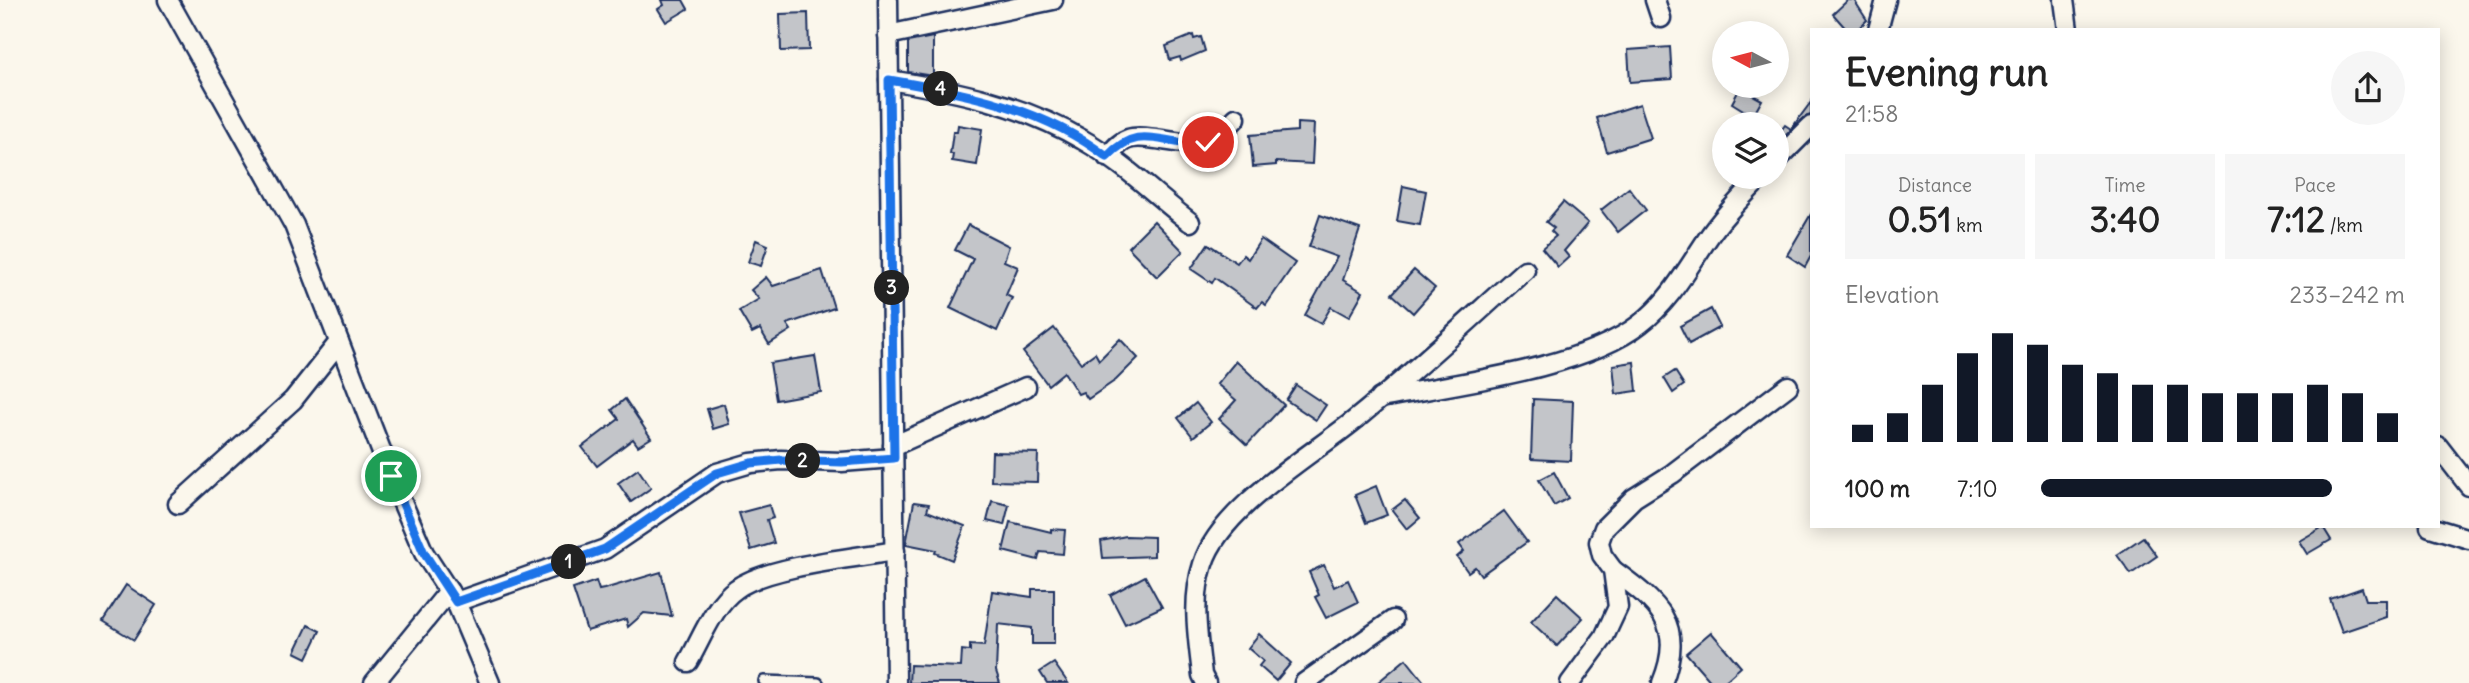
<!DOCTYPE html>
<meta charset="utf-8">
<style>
body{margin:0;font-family:Delius,sans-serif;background:#f6f6f6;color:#222;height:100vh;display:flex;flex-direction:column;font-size:26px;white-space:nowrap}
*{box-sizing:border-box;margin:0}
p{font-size:23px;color:#767676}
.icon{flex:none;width:38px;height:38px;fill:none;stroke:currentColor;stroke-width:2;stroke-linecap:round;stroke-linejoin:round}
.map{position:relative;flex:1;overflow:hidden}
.drawer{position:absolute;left:1810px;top:28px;width:630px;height:500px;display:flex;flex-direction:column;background:#fff;border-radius:0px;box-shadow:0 4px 18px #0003}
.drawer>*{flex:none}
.needle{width:46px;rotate:277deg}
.fabs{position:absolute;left:1712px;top:21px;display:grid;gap:14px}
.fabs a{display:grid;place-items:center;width:77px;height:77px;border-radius:50%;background:#fff;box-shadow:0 4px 18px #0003;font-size:35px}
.pin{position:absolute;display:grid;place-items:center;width:60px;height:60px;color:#fff;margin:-30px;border:4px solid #fff;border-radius:50%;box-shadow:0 2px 7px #0007}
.km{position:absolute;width:35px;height:35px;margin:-18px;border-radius:50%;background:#222;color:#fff;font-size:19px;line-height:35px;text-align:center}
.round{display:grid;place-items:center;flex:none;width:74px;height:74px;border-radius:37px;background:#f6f6f6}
.summary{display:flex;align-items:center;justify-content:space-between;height:119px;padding:0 35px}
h1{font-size:38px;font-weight:700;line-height:52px}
.metrics{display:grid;grid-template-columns:repeat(3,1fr);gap:10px;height:119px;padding:7px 35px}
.metrics div{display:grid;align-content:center;border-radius:0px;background:#f6f6f6;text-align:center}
.metrics b{font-size:35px;font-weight:700}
.metrics small{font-size:19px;font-weight:400}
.metrics p{font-size:19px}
.chart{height:196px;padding:14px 35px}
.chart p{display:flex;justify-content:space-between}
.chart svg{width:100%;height:126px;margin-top:7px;stroke:#111827;stroke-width:6}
ul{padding:0 35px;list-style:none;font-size:23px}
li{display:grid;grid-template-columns:112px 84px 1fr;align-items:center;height:52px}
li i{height:18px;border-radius:9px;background:#111827}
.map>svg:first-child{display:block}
.building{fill:#c3c5c9;stroke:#1b2f5e;stroke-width:2}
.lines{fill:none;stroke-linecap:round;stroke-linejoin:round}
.lane-casing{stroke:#1b2f5e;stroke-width:14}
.street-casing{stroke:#1b2f5e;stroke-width:23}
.lane{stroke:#fbf7ec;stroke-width:9}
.street{stroke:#fbf7ec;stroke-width:18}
.route-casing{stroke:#fff;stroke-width:14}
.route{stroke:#1a73e8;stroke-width:9}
</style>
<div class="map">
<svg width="2469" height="683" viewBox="0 0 2469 683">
<rect width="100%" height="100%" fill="#fbf7ec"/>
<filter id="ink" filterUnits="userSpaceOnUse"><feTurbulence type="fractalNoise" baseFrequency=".0143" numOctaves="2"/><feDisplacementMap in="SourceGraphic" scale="14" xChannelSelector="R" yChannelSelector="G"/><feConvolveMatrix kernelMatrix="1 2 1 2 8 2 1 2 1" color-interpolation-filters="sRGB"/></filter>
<g filter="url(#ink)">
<g class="building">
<path d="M662,0H683L688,9L666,22L658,9L664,5Z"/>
<path d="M1848,0H1854L1867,20L1857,30H1847L1833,14Z"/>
<path d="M808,13L809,50L781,51L780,14Z"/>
<path d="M1193,35L1194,39L1201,37L1205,51L1181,61L1180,57L1170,60L1166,46Z"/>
<path d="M933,37V76L908,72V42Z"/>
<path d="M1670,47L1672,79L1630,82L1628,50Z"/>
<path d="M1740,88L1762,100L1753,116L1732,103Z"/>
<path d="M1811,102V115L1803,118L1776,145V137L1785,125L1791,129Z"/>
<path d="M1640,104L1651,138L1607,152L1597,118Z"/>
<path d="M1297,123L1314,124L1312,164L1276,162V165L1253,167L1250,135L1297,131Z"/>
<path d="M958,125L982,129L977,165L952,161L953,154H950L953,132H957Z"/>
<path d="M1403,186L1426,191L1420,225L1397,221Z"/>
<path d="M1629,188L1646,210L1618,232L1601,210Z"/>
<path d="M1563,202L1588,223L1564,251L1569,257L1558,267L1542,248L1556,236L1551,231L1554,228L1546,222Z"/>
<path d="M1811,214V256L1805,267L1787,255Z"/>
<path d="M1320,215L1360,229L1343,280L1363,292L1349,317L1331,307L1321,324L1305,315L1337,257L1309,247Z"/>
<path d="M1154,221L1183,251L1157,277L1128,247Z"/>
<path d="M968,225L1009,246L1004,261L1018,267L1006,295L1012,298L997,331L950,308L973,259L955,250Z"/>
<path d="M1261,239L1295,263L1266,305L1262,302L1257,308L1215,278L1212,283L1191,269L1208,244L1237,263L1243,255L1248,259Z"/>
<path d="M756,240L768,245L761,266L748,262Z"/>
<path d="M822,270L834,308L787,324L791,330L769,344L760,329L752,333L739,311L759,299L751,290L766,277L773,286Z"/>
<path d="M1414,270L1435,288L1413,313L1392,294Z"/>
<path d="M1711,309L1720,327L1689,344L1680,326Z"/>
<path d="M1054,328L1081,363L1095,353L1099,360L1120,339L1138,358L1116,380L1088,399L1083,392L1078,394L1064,372L1048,385L1023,352Z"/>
<path d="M815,356L821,392L776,400L770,363Z"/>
<path d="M1236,361L1284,405L1247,445L1219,419L1236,400L1217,384Z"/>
<path d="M1634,362L1637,391L1616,394L1613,365Z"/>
<path d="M1675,371L1684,385L1673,393L1664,378Z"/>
<path d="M1296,385L1326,405L1316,420L1286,400Z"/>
<path d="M625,399L651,438L638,446L633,439L597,466L582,447L619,419L612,410Z"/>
<path d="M1533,399L1573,401L1571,461L1531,459Z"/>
<path d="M1196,403L1211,422L1193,437L1178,418Z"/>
<path d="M724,404L729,424L713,429L707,409Z"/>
<path d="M992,452L1038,453L1037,482L991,481Z"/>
<path d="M638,469L651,488L631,502L618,483Z"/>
<path d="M1554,472L1568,498L1554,506L1539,480Z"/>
<path d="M1376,486L1387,515L1366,523L1355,495Z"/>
<path d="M1405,500L1420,518L1407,529L1392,510Z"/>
<path d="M992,501L1009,505L1004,525L987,521Z"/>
<path d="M914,502L929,504L927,511L965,526L952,560L935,553L936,550L906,544Z"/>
<path d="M769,505L773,518L767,520L774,543L751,550L739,513Z"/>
<path d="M1504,511L1527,542L1481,575L1475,567L1468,572L1457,557L1464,551L1459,544Z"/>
<path d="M1010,522L1051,532V529L1065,530L1063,554L1040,552L1038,560L1003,551Z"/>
<path d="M2323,527L2331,540L2307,554L2299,541Z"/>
<path d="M1126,536L1154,537V556L1103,558L1101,541Z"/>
<path d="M2143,537L2157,556L2131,574L2117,555Z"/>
<path d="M1324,565L1334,587L1348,580L1358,602L1326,618L1315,597L1319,595L1309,572Z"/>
<path d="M661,572L672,616L644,613L628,627L626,619L587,631L573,589L596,581L599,590L604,589Z"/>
<path d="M1145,576L1162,607L1125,624L1110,595Z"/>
<path d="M126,585L156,605L134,640L103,621Z"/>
<path d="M2362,588L2366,600H2386V617L2342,632L2330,599Z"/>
<path d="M1032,589H1054V644H1032V628L998,624L996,671L1000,683H909L910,665L961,667L962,650L970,651V645L984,646L992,591L1032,597Z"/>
<path d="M1557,594L1583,618L1557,646L1531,622Z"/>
<path d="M308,625L320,631L307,658L295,652Z"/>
<path d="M1711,632L1741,667L1723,683H1712L1686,653Z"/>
<path d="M1259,634L1291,663L1276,681L1259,666L1263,661L1248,648Z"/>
<path d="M1406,659L1425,683H1377Z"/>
<path d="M1054,663L1068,683H1047L1040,672Z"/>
</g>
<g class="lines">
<defs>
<path id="lane" d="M764,681L818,683"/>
<g id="street">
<path d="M168,0L294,225L391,476L424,553L456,602L605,549L717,473L751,463L781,460L842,462L893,458"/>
<path d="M888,0L896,683"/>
<path d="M1655,0L1661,18"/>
<path d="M2064,0L2068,30"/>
<path d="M1878,30L1886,0"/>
<path d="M888,35L1053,0"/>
<path d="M889,80C957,91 1022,104 1083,140C1121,161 1155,195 1190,222"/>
<path d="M1107,157C1113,151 1119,142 1128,139C1137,136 1146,138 1156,139C1195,145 1207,150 1236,118"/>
<path d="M1776,161L1811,126"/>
<path d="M1380,398C1452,384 1583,369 1640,324C1669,302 1686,271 1706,241C1721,218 1742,197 1761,177"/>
<path d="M893,446L1026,387"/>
<path d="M2438,446L2469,486"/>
<path d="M178,504L293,400L339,342"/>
<path d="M2430,527L2469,539"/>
<path d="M1613,570C1658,603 1686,624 1662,683"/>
<path d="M456,602L490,683"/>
<path d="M688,662C701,640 714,604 736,589C767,566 854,558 895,551"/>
<path d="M374,683L449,591"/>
<path d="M1206,683L1202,675C1198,637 1191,601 1203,564C1220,508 1312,455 1356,419C1414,372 1469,320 1525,270"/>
<path d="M1304,683L1393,620"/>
<path d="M1570,683L1604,637L1618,607L1613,570L1602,555L1599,542L1604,528L1634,498L1672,474L1788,386"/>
</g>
</defs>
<use href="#lane" class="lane-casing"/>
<use href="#street" class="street-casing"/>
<use href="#lane" class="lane"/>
<use href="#street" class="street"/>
</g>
</g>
<g class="lines" filter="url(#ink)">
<defs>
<path id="route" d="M391,476L424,553L456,602L605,549L717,473L751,463L781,460L842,462L894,458L889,80C967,93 1043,108 1107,157C1142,119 1165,150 1208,142"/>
</defs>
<use href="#route" class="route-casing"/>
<use href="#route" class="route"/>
</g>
</svg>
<div class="fabs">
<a><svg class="needle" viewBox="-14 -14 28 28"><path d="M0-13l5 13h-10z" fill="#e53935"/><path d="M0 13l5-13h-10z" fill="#767676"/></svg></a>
<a><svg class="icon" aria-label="layers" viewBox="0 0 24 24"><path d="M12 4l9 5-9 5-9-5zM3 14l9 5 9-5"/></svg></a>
</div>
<div class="pin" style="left:391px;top:476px;background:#1e9e55"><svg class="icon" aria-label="arrive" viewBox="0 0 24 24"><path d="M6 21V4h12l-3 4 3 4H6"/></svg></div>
<div class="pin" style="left:1208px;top:142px;background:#d93025"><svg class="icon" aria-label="check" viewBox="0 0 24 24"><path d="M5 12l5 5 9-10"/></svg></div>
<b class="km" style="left:569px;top:562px">1</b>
<b class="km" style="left:803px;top:461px">2</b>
<b class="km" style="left:892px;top:288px">3</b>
<b class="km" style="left:941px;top:89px">4</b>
<section class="drawer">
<div class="summary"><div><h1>Evening run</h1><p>21:58</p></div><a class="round"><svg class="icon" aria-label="share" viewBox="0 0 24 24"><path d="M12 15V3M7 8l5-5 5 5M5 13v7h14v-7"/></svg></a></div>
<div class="metrics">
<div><p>Distance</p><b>0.51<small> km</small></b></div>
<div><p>Time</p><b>3:40</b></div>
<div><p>Pace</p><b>7:12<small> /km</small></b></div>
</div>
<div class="chart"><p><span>Elevation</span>233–242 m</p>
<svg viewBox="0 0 160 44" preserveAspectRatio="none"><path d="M5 44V38M15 44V34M25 44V24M35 44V13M45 44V6M55 44V10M65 44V17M75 44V20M85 44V24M95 44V24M105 44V27M115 44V27M125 44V27M135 44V24M145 44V27M155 44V34"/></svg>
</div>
<ul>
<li><b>100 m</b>7:10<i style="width:80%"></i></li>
</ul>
</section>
</div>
